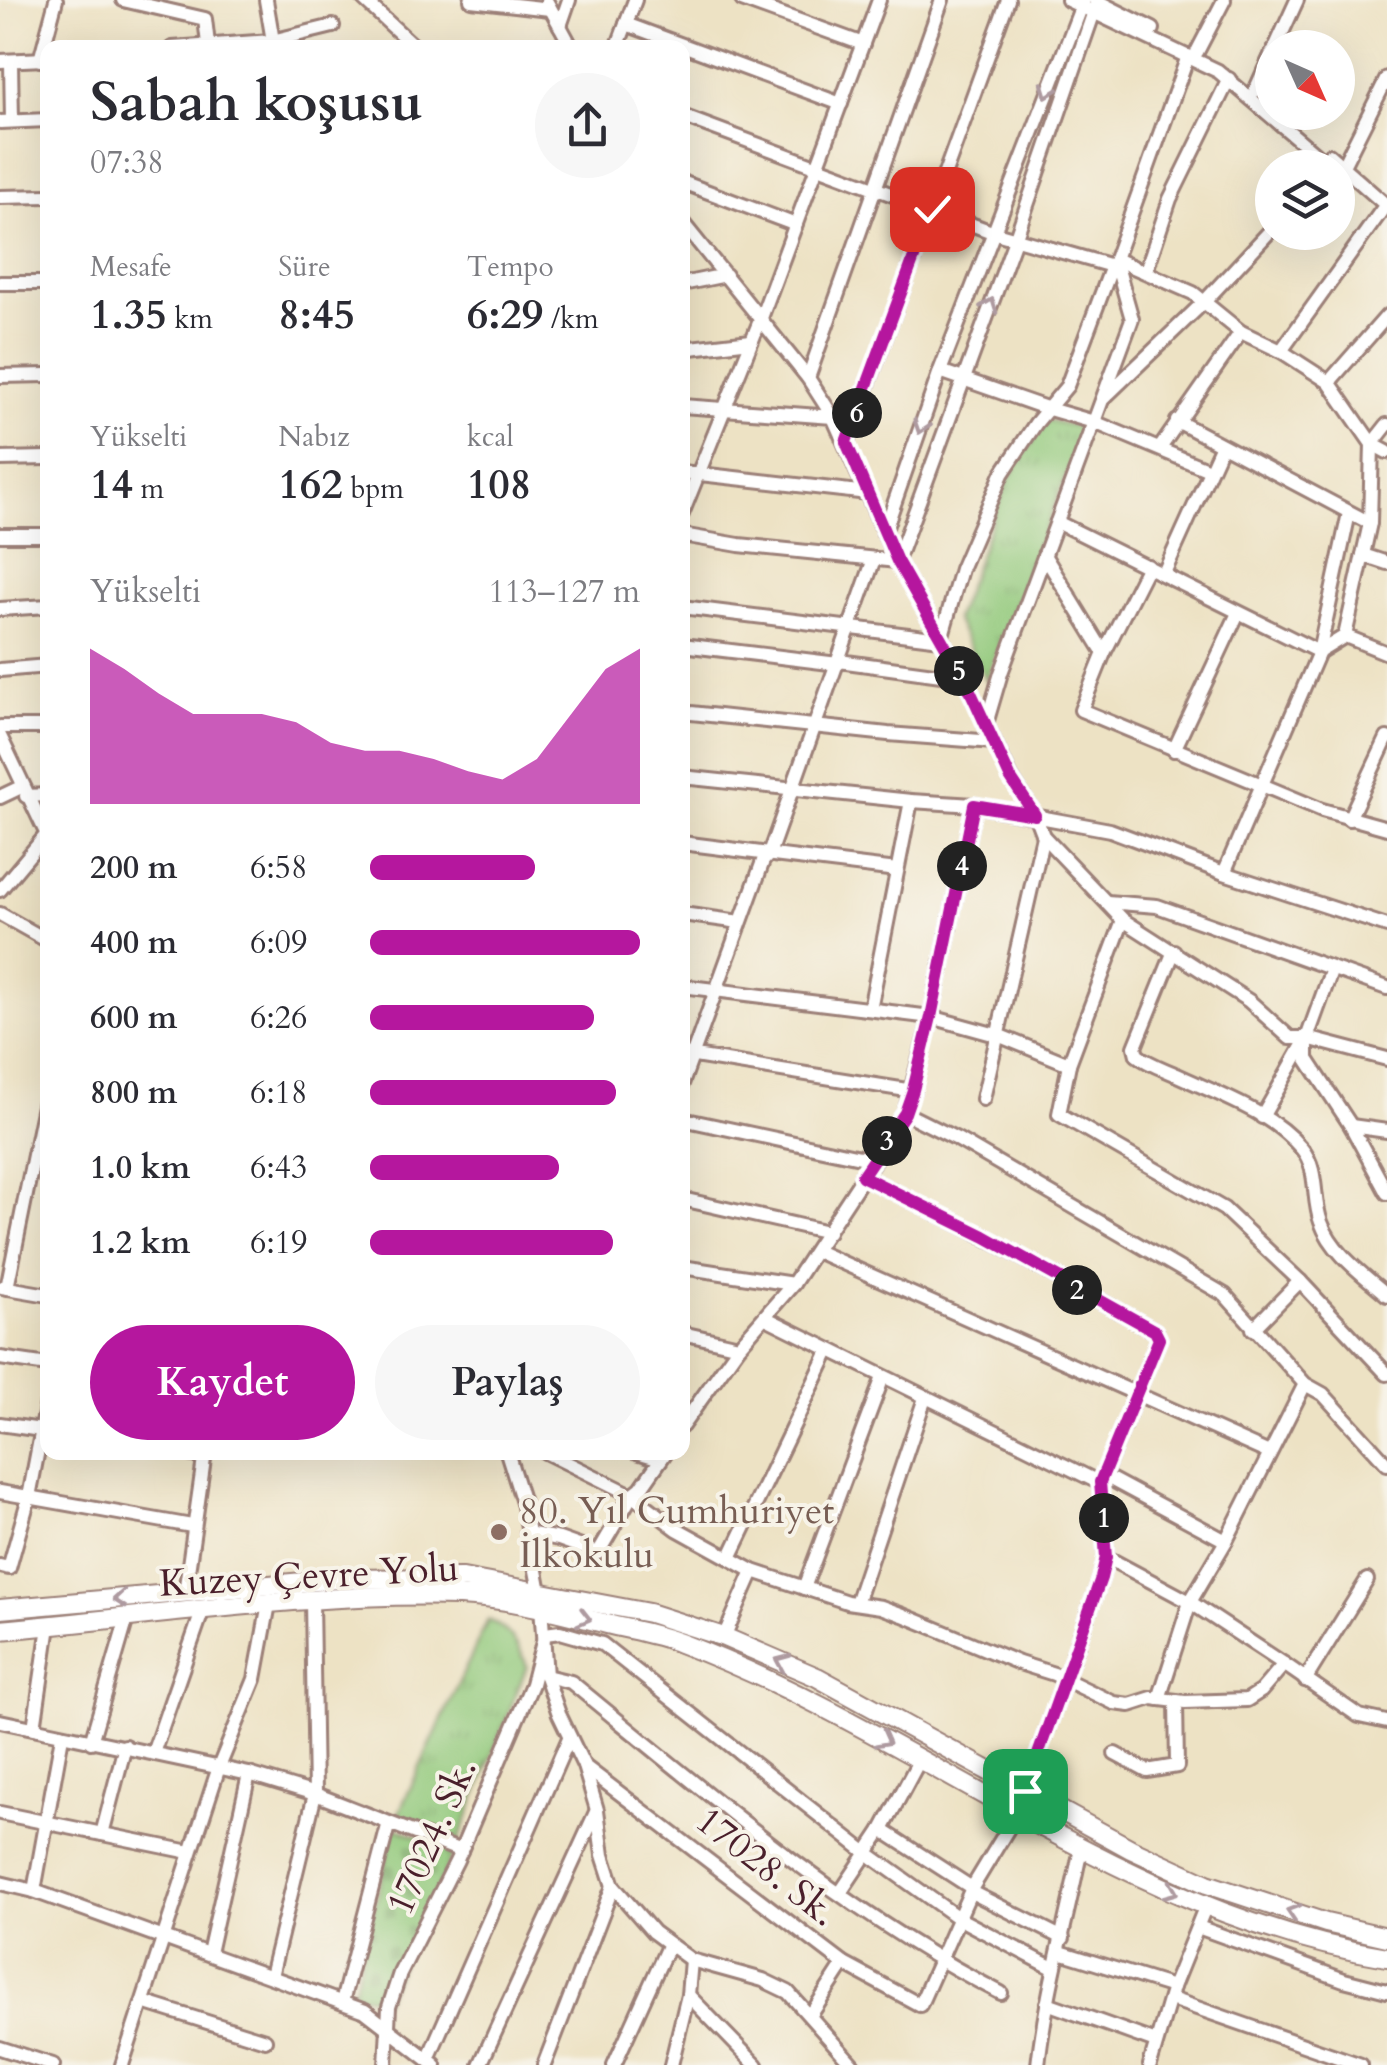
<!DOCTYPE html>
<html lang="tr">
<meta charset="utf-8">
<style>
body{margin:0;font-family:Cardo,serif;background:#f7f7f7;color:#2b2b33;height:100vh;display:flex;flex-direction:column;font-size:38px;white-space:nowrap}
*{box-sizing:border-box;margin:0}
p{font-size:32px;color:#7c7c81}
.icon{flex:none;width:55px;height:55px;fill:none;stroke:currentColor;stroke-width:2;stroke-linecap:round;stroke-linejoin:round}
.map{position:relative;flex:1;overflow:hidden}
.details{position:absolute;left:40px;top:40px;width:650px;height:1420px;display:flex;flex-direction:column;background:#fff;border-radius:20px;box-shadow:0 10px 40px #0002}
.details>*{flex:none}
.needle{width:65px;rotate:135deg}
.tools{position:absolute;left:1255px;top:30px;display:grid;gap:20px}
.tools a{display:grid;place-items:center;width:100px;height:100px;border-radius:50%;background:#fff;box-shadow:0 10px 40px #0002;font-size:50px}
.pin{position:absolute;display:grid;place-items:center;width:85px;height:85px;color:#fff;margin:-42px;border-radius:20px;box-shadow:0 5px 15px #0006}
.km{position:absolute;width:50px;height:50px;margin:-25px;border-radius:50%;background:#222;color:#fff;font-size:28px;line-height:50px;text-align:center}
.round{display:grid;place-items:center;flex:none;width:105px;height:105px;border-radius:52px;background:#f7f7f7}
.headline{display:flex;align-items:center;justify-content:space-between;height:170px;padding:0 50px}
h1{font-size:55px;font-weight:800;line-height:75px}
.metrics{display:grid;grid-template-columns:repeat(3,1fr);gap:15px;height:170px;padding:10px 50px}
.metrics div{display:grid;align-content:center}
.metrics b{font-size:42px;font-weight:800}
.metrics small{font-size:28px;font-weight:400}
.metrics p{font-size:28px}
.chart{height:280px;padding:20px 50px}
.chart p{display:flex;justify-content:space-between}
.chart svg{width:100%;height:180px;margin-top:10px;fill:#b5179e;opacity:.7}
.button{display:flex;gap:20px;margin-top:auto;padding:20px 50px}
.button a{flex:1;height:115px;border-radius:60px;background:#b5179e;color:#fff;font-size:40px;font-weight:800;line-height:115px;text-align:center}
.button a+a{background:#f7f7f7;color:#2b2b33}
ul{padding:0 50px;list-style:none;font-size:32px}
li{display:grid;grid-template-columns:160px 120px 1fr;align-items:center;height:75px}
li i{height:25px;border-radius:12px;background:#b5179e}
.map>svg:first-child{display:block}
.cemetery{fill:url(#cemetery-stones);stroke:#6e7454;stroke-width:2.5}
.park{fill:url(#park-tufts);stroke:#6e7454;stroke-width:2.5}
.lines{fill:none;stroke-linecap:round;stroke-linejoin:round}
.minor-casing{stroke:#9c8078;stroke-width:18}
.highway-casing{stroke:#9c8078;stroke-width:22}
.minor{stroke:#fff;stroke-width:12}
.highway{stroke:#fff;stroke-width:18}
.oneway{stroke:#ae9aa0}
.route-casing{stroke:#fff;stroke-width:20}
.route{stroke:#b5179e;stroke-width:12}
.education-dot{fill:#8d6e63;stroke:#f7f3e8;stroke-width:4}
.labels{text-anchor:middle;stroke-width:8;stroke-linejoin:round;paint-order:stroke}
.education-label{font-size:38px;fill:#785e54;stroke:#f7f3e8;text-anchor:start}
.street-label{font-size:38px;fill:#4a1f2b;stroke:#f7f3e8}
</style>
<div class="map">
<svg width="1387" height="2065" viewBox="0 0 1387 2065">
<defs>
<pattern id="cemetery-stones" width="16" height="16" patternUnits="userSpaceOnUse" patternTransform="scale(2.5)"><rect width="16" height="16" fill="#92c97c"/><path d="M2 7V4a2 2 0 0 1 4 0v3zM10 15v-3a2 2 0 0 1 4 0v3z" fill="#7fac6b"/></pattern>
<pattern id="park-tufts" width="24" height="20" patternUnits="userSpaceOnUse" patternTransform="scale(2.5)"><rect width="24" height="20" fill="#92c97c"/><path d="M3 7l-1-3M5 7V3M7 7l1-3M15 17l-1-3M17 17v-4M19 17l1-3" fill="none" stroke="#7fac6b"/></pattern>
</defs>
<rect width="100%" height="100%" fill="#f7f3e8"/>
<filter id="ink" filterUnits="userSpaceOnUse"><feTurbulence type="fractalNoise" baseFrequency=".01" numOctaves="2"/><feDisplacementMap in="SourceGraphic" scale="20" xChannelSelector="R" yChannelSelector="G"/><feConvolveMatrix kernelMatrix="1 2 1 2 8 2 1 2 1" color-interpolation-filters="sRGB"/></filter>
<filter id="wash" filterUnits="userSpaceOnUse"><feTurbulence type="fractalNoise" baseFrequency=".0048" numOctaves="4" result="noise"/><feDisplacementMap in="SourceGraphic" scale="40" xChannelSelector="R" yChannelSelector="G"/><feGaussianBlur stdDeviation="2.25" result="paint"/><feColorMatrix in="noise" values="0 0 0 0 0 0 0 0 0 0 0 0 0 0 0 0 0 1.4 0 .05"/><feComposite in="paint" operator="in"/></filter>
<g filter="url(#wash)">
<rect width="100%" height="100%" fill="#ede2c4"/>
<path class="cemetery" d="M395,1827L454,1852L384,2001L352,1993Z"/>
<g class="park">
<path d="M1047,420L1085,428L986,680L955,619L1007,481Z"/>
<path d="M488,1620C509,1629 519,1645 527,1666L457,1845L396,1819Z"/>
</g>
</g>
<g filter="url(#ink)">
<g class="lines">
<defs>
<g id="minor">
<path d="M123,0L205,19L208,44"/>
<path d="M266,0L274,47"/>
<path d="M364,0L416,48"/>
<path d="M471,0L550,9"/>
<path d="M742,0L863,44"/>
<path d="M1068,0L1218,71L1332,168"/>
<path d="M1095,0L1153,29"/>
<path d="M547,2L572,48"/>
<path d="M626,24L841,104"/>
<path d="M560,26L569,0"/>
<path d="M172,48L272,41L333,26"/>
<path d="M617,48L635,0"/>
<path d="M1275,48L1297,0"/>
<path d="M1197,52L1224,0"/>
<path d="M40,60L56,0"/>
<path d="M0,61L45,59"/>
<path d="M11,62L12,121"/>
<path d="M1255,91L1272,53"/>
<path d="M682,116L992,232L1112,266L1115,259L1193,293L1241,332L1281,351L1329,382L1372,444L1387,452"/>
<path d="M0,122L48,120"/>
<path d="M1329,155L1387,206"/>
<path d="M1343,166L1387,78"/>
<path d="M682,182L796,225"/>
<path d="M0,197L48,196"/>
<path d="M682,222L808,378L833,417L897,561L967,684L1011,777L1035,815L1043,836L1123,920L1249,1001L1290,1038H1307V1059L1351,1126L1387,1193"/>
<path d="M1146,271L1170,199L1229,79"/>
<path d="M0,283H48"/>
<path d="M682,284L726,275"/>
<path d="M682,349L751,341"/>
<path d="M1281,351L1382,210"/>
<path d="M940,371L1049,409L1094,422L1209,470"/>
<path d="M0,376L48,375"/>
<path d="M808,378L942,0"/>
<path d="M1329,382L1387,316"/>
<path d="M1104,398L1205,301L1272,229"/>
<path d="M682,406L833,417"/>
<path d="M1177,421L1370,523"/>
<path d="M847,442L1008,0"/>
<path d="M1160,448L1241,332"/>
<path d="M0,459L48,458"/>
<path d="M682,472L868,493"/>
<path d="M682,514L761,318L879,0"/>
<path d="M1057,522L1319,652"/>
<path d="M884,533L940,371L1084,0"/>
<path d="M0,535H48"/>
<path d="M682,535L739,545L897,561L1016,237L1098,0"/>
<path d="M1044,555L1104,653"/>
<path d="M1363,555L1387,563"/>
<path d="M1148,566L1104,653L1081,710L1322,810L1387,828"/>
<path d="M1164,573L1221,447"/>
<path d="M682,607L941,639L961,569L1002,474L1036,423L1067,386L1112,266"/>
<path d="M0,609L48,606"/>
<path d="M1345,636L1370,523L1372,444L1387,425"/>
<path d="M682,645L838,664"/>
<path d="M1319,652L1345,636L1387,653"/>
<path d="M839,661L963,678"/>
<path d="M0,670L48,666"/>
<path d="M682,712L888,734L994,742"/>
<path d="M986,724L1001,673L1132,319L1115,259L1188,56"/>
<path d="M0,727H48"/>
<path d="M0,736L48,837"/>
<path d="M1174,750L1238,613"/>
<path d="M682,777L911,801L974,805L1110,830L1224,873L1387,926"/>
<path d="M26,796L48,795"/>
<path d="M0,797L21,787"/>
<path d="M1349,819L1387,738"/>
<path d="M682,843L769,854L874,559"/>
<path d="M765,854L897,870"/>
<path d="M1224,873L1319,652L1349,513"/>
<path d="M0,890L46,835"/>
<path d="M1107,902L1157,906L1387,988"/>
<path d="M0,914L48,941"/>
<path d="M682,914L740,922"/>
<path d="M1123,920L1069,1064L1059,1114L1224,1209L1300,1281L1387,1374"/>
<path d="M1174,951L1135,1047L1137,1055C1148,1064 1164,1069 1177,1075C1220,1095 1271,1112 1302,1149C1319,1170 1312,1199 1321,1222C1332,1253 1363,1274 1387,1295"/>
<path d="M682,986L931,1017L1000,1036L1069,1064"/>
<path d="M870,1009L911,801"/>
<path d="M1307,1038L1387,1059"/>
<path d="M682,1054L913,1091"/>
<path d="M682,1084L763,861L769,854"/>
<path d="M983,1099L1043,836"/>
<path d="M905,1113L957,1139L1225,1295L1305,1384L1323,1394L1387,1464"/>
<path d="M1262,1117L1307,1038L1332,969"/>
<path d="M682,1119L874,1160"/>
<path d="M1351,1126L1387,1131"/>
<path d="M862,1176L983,1236L1155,1331L1159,1339L1100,1483L1106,1557L1101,1578L1025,1791"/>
<path d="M682,1199L828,1232"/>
<path d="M816,1251L1269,1453"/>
<path d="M682,1267L793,1284"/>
<path d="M2,1287L48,1295"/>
<path d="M7,1288L48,1086"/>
<path d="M766,1318L1100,1483"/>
<path d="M1253,1329L1300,1281"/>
<path d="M682,1333L739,1346"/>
<path d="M0,1358L48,1365"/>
<path d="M0,1424L48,1431"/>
<path d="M682,1426L739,1346L793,1284L905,1113L931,1017L974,805"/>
<path d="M176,1452L204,1457"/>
<path d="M507,1452L524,1506L540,1592L546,1676L559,1714L584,1766L597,1810L603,1855L613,1886L653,1932L691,1960L763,1980L788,1992L853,2065"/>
<path d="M545,1452L632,1495L677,1529L753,1571L847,1602L881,1607L903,1615L1019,1663L1054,1674L1114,1703L1130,1705L1152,1698L1185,1702L1247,1700L1261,1691L1284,1664L1359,1716L1387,1722"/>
<path d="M637,1452L661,1459"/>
<path d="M1103,1475L1226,1541"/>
<path d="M0,1492L192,1526"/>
<path d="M527,1533L559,1539L598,1553L632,1495L641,1488L666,1452"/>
<path d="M1106,1557L1190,1602L1284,1664"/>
<path d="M730,1558L829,1351"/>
<path d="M0,1566L9,1568L29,1497L48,1397"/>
<path d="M804,1588L883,1377"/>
<path d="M185,1593L205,1452"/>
<path d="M856,1603L925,1398"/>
<path d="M724,1637L753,1571"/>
<path d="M546,1676L571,1682C707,1793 844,1913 1001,1993"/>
<path d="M1305,1680L1367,1580"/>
<path d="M1159,1699L1190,1602L1226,1541L1305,1384"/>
<path d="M0,1721L249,1774L315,1794L461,1851"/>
<path d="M34,1728L49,1626"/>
<path d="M91,1742L127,1618"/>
<path d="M153,1753L203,1609"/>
<path d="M1115,1754L1147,1771L1177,1766L1176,1701"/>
<path d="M584,1766L844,1964L920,2005L972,1888L1018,1812"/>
<path d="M0,1813L190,1852"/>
<path d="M882,1830L972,1888"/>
<path d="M102,1834L125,1746"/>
<path d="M0,1883L34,1891L365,2011L435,2065"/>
<path d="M34,1891L62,1736"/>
<path d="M971,1892L1063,1938"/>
<path d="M840,1893L882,1830L920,1759"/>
<path d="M1198,1927L1344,1980L1387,1991"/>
<path d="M1060,1952L1173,1987"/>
<path d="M209,1953L249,1774"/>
<path d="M271,1976L315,1794L312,1600"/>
<path d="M688,1995L756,2065"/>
<path d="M1171,1999L1361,2065"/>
<path d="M143,2002L265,2040"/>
<path d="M342,2002L388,1826H395"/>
<path d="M1047,2003L1156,2042"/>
<path d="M810,2016L844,1964"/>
<path d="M0,2048L53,2065"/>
<path d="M428,2059L569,1738"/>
<path d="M122,2065L219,1767L255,1679L269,1604"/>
<path d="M386,2065L389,2007L400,1973L457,1860L532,1684L545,1634L560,1632L602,1644L867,1853L958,1918L1053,1968"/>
<path d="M480,2065L596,1812"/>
<path d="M544,2065L613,1886"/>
<path d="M614,2065L668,1946"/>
<path d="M671,2065L688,1995L691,1960"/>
<path d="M1038,2065C1046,1992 1067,1920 1081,1848"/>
<path d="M1150,2065L1173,1987L1206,1905"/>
</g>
<g id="highway">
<path d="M0,1609L337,1579L463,1578L649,1613L724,1637L817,1677L1131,1849L1207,1884L1326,1923L1387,1937"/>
<path d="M0,1630C153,1617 305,1592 459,1596C509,1598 559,1612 607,1624C631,1630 657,1634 680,1643C921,1733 1127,1916 1387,1957"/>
</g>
</defs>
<use href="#minor" class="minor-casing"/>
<use href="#highway" class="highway-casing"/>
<use href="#minor" class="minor"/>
<use href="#highway" class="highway"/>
</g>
<defs><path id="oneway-chevron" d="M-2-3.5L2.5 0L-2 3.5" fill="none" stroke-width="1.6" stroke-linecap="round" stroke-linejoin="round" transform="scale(2.5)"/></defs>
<g class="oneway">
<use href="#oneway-chevron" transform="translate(1048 91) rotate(111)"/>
<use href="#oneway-chevron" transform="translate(990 305) rotate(-69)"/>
<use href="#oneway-chevron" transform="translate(921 427) rotate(109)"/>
<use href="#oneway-chevron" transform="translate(120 1599) rotate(175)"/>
<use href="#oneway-chevron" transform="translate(584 1618) rotate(14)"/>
<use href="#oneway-chevron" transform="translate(782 1662) rotate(-157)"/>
<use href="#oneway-chevron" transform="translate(884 1740) rotate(28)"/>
<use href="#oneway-chevron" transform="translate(1171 1891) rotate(22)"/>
<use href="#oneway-chevron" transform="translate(1293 1912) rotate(-162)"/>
</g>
</g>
<g class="lines" filter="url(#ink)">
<defs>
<path id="route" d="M932,209L846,442L897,561L967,684L1010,777L1035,815L974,805L931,1017L913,1090L905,1113L862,1176L984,1236L1155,1331L1159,1339L1100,1482L1106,1557L1101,1578L1025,1791"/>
</defs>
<use href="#route" class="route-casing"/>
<use href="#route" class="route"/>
</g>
<circle class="education-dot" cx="499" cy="1532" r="10"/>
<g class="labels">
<g class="education-label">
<text x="519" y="1523">80. Yıl Cumhuriyet<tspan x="519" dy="44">İlkokulu</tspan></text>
</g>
<g class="street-label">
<text transform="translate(309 1575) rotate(-3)" y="13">Kuzey Çevre Yolu</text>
<text transform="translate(431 1836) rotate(-66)" y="13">17024. Sk.</text>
<text transform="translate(767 1866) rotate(38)" y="13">17028. Sk.</text>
</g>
</g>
</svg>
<div class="tools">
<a><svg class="needle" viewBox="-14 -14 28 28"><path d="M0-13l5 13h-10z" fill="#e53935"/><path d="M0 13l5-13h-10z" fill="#7c7c81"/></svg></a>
<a><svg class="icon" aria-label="layers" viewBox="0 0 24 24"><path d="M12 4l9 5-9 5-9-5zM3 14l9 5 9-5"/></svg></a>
</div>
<div class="pin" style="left:1025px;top:1791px;background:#1e9e55"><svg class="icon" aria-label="arrive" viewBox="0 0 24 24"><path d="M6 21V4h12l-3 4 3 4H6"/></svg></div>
<div class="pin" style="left:932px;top:209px;background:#d93025"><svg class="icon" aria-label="check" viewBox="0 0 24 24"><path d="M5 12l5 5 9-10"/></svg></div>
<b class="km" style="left:1104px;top:1518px">1</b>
<b class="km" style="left:1077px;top:1290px">2</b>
<b class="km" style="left:887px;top:1141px">3</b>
<b class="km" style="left:962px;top:866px">4</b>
<b class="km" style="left:959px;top:671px">5</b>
<b class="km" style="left:857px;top:413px">6</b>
<section class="details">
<div class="headline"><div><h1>Sabah koşusu</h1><p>07:38</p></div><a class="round"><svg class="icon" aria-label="share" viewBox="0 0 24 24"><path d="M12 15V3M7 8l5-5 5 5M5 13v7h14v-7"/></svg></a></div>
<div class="metrics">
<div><p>Mesafe</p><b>1.35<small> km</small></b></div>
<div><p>Süre</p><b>8:45</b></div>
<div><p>Tempo</p><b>6:29<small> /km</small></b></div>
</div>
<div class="metrics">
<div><p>Yükselti</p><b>14<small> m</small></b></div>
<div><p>Nabız</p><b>162<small> bpm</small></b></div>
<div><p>kcal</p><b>108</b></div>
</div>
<div class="chart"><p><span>Yükselti</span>113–127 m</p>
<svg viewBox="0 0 160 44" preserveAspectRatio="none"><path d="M0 44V6L10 11L20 17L30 22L40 22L50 22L60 24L70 29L80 31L90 31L100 33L110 36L120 38L130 33L140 22L150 11L160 6V44z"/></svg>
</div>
<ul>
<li><b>200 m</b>6:58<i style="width:61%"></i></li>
<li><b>400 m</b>6:09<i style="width:100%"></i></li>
<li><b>600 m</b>6:26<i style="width:83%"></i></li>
<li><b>800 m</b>6:18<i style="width:91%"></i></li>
<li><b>1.0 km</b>6:43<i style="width:70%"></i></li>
<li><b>1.2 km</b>6:19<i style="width:90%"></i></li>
</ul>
<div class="button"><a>Kaydet</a><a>Paylaş</a></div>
</section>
</div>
